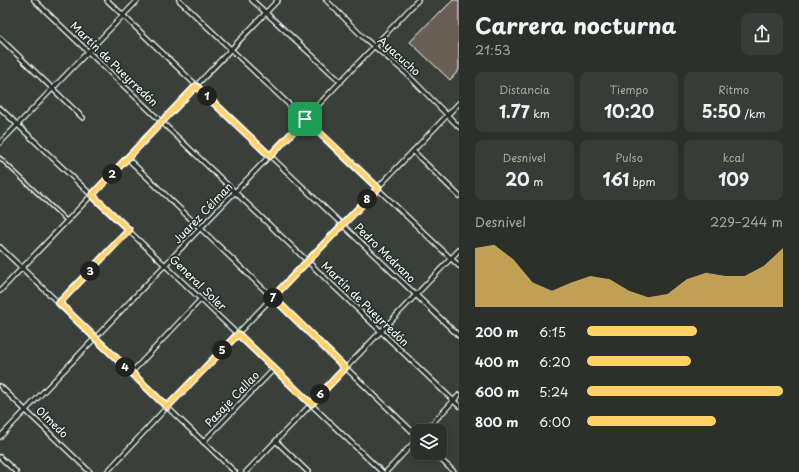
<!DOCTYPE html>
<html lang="es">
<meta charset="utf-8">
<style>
body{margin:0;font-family:"Playpen Sans",sans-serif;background:#383c37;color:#f1f3f6;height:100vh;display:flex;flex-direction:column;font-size:15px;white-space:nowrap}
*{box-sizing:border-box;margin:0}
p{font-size:13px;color:#a6a9a9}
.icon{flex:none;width:22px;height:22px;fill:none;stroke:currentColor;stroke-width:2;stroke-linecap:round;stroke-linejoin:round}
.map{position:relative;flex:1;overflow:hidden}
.panel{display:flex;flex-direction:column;background:#2c302b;width:340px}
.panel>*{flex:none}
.tools{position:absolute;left:411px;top:424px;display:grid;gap:8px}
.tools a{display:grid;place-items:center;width:36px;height:36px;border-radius:8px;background:#2c302b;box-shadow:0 2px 10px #0003,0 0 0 1px #484b47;font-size:20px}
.pin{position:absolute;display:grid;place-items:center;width:34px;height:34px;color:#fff;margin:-17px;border-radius:8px;box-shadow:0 2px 6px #0006}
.km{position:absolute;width:20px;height:20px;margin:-10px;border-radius:50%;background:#222;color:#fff;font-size:11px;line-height:20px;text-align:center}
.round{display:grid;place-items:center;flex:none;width:42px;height:42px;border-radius:8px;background:#383c37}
.head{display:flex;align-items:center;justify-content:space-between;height:68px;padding:0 16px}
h1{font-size:22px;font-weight:700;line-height:30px}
.metrics{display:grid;grid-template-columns:repeat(3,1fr);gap:6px;height:68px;padding:4px 16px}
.metrics div{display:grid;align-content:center;border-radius:8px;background:#383c37;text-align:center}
.metrics b{font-size:17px;font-weight:700}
.metrics small{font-size:11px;font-weight:400}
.metrics p{font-size:11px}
.chart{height:112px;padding:8px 16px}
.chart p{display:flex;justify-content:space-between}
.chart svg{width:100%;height:72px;margin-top:4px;fill:#ffd166;opacity:.7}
ul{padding:0 16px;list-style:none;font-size:13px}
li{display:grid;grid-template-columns:64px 48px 1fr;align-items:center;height:30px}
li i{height:10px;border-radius:5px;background:#ffd166}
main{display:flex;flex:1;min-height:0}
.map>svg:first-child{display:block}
.building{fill:#6a5f54;stroke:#fff}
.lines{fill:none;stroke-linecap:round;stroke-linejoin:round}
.service-casing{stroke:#fff;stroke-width:5}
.minor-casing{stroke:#fff;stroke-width:6}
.service{stroke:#26332d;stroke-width:2}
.minor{stroke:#26332d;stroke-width:3.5}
.route-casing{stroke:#fff;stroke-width:8}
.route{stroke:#ffd166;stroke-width:5}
.labels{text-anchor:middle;stroke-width:3.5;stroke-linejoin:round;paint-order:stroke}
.street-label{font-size:11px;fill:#fff;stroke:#26332d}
</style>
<main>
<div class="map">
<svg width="459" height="472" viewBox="0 0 459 472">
<rect width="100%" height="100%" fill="#3a4039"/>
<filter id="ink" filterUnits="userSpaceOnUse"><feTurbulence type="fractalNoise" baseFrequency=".025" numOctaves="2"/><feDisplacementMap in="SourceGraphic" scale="8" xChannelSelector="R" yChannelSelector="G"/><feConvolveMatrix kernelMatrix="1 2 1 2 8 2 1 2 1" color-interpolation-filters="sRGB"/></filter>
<g filter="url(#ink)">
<path class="building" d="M453,0H459V70L450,80L410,42L440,11L441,12Z"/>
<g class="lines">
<defs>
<path id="service" d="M0,158L67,221"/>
<g id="minor">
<path d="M34,0L459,406"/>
<path d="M107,0L459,336"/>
<path d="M179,0L459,266"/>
<path d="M252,0L341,82"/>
<path d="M326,0L364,38L406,73L459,127"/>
<path d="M0,38L83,118"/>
<path d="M0,108L382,472"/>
<path d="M0,143L138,0"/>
<path d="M413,151L459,196"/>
<path d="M127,158L418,437"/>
<path d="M0,247L235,472"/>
<path d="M0,291L278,0"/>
<path d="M59,303L129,230"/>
<path d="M132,372L201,299"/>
<path d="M0,386L90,472"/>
<path d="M425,431L459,395"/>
<path d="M0,437L305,119L418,0"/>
<path d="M276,441L308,472"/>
<path d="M203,442L274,369"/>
<path d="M434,453L454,472"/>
<path d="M0,457L16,472"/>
<path d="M107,472L167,407L459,103"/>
<path d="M246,472L459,250"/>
<path d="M386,472L418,438"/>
</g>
</defs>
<use href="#service" class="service-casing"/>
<use href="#minor" class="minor-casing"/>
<use href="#service" class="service"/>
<use href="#minor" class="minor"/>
</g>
</g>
<g class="lines" filter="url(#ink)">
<defs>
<path id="route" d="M196,86L270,156L305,119L378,188L273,297L345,368L311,404L238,334L167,407L59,303L129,230L92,195Z"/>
</defs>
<use href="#route" class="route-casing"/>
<use href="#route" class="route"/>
</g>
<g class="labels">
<g class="street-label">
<text transform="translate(399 56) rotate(42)" y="4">Ayacucho</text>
<text transform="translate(114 64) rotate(44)" y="4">Martín de Pueyrredón</text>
<text transform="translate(203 213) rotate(-46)" y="4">Juarez Célman</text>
<text transform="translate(385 253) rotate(44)" y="4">Pedro Medrano</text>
<text transform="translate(198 283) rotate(44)" y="4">General Soler</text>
<text transform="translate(365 304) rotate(44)" y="4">Martín de Pueyrredón</text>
<text transform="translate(232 399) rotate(-46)" y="4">Pasaje Callao</text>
<text transform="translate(52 422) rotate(44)" y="4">Olmedo</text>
</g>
</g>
</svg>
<div class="tools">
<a><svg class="icon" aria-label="layers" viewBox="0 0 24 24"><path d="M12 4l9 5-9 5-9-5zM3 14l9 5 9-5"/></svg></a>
</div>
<div class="pin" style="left:305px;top:119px;background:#1e9e55"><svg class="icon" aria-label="arrive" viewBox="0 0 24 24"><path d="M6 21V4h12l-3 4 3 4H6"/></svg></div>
<b class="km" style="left:207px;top:96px">1</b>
<b class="km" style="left:112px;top:174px">2</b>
<b class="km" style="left:90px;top:271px">3</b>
<b class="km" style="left:125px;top:367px">4</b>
<b class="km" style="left:222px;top:350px">5</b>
<b class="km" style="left:320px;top:394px">6</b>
<b class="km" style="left:273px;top:298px">7</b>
<b class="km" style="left:367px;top:199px">8</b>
</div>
<section class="panel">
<div class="head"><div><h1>Carrera nocturna</h1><p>21:53</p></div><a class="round"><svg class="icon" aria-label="share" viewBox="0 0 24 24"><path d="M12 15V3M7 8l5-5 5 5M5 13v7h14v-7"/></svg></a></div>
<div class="metrics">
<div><p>Distancia</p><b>1.77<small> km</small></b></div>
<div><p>Tiempo</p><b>10:20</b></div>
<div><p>Ritmo</p><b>5:50<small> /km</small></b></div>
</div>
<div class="metrics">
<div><p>Desnivel</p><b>20<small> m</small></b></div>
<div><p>Pulso</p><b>161<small> bpm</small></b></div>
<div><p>kcal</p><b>109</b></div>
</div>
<div class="chart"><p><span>Desnivel</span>229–244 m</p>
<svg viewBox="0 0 160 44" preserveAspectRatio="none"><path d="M0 44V8L10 6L20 15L30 29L40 34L50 29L60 25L70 27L80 34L90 38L100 36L110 27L120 23L130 25L140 25L150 19L160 8V44z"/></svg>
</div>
<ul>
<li><b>200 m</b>6:15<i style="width:56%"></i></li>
<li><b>400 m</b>6:20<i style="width:53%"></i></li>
<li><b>600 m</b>5:24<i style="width:100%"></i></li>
<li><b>800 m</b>6:00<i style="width:66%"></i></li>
</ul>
</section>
</main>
